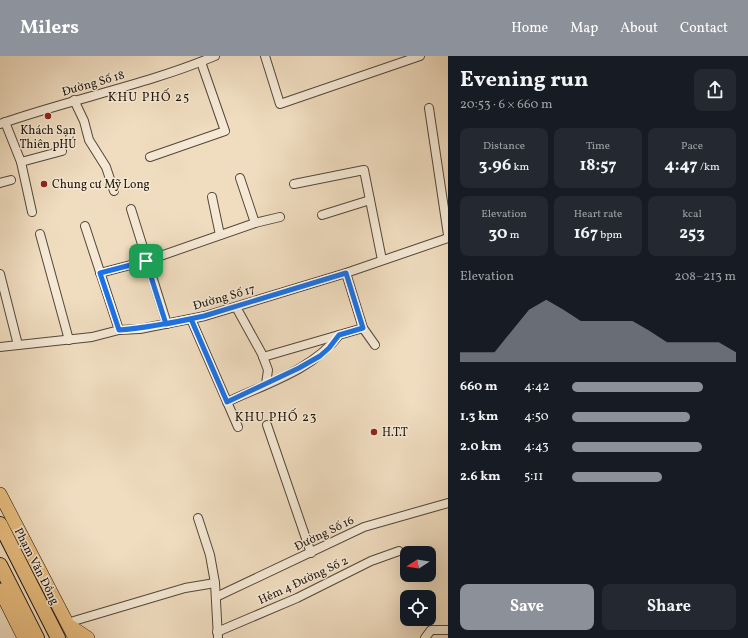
<!DOCTYPE html>
<meta charset="utf-8">
<style>
body{margin:0;font-family:Vollkorn,serif;background:#242831;color:#f1f3f6;height:100vh;display:flex;flex-direction:column;font-size:15px;white-space:nowrap}
*{box-sizing:border-box;margin:0}
p{font-size:13px;color:#9ea1a6}
.icon{flex:none;width:22px;height:22px;fill:none;stroke:currentColor;stroke-width:2;stroke-linecap:round;stroke-linejoin:round}
.map{position:relative;flex:1;overflow:hidden}
.side{display:flex;flex-direction:column;background:#171b24;width:300px}
.side>*{flex:none}
.needle{width:26px;rotate:258deg}
.fabs{position:absolute;left:400px;top:490px;display:grid;gap:8px}
.fabs a{display:grid;place-items:center;width:36px;height:36px;border-radius:8px;background:#171b24;box-shadow:0 4px 16px #0002;font-size:20px}
.pin{position:absolute;display:grid;place-items:center;width:34px;height:34px;color:#fff;margin:-17px;border-radius:8px;box-shadow:0 2px 6px #0006}
.round{display:grid;place-items:center;flex:none;width:42px;height:42px;border-radius:8px;background:#242831}
.headline{display:flex;align-items:center;justify-content:space-between;height:68px;padding:0 12px}
h1{font-size:22px;font-weight:700;line-height:30px}
.stats{display:grid;grid-template-columns:repeat(3,1fr);gap:6px;height:68px;padding:4px 12px}
.stats div{display:grid;align-content:center;border-radius:8px;background:#242831;text-align:center}
.stats b{font-size:17px;font-weight:700}
.stats small{font-size:11px;font-weight:400}
.stats p{font-size:11px}
.chart{height:112px;padding:8px 12px}
.chart p{display:flex;justify-content:space-between}
.chart svg{width:100%;height:72px;margin-top:4px;fill:#8c9099;opacity:.7}
.action{display:flex;gap:8px;margin-top:auto;padding:8px 12px}
.action a{flex:1;height:46px;border-radius:8px;background:#8c9099;color:#fff;font-size:16px;font-weight:700;line-height:46px;text-align:center}
.action a+a{background:#242831;color:#f1f3f6}
ul{padding:0 12px;list-style:none;font-size:13px}
li{display:grid;grid-template-columns:64px 48px 1fr;align-items:center;height:30px}
li i{height:10px;border-radius:5px;background:#8c9099}
header{display:flex;align-items:center;gap:24px;box-sizing:border-box;height:56px;padding:0 20px;background:#8c9099;color:#fff}
header strong{font-size:19px}
nav{display:flex;gap:22px;margin-inline-start:auto;font-size:14px}
main{display:flex;flex:1;min-height:0}
.map>svg:first-child{display:block}
.lines{fill:none;stroke-linecap:round;stroke-linejoin:round}
.minor-casing{stroke:#544638;stroke-width:10}
.primary-casing{stroke:#20140a;stroke-width:14}
.trunk-casing{stroke:#20140a;stroke-width:16}
.minor{stroke:#f5e9d6;stroke-width:8}
.primary{stroke:#e8be80;stroke-width:13}
.trunk{stroke:#e8be80;stroke-width:14}
.route-casing{stroke:#fff;stroke-width:8}
.route{stroke:#1a73e8;stroke-width:5}
.poi-dot{fill:#8f2418;stroke:#f5e9d6;stroke-width:1.5}
.labels{text-anchor:middle;stroke-width:3;stroke-linejoin:round;paint-order:stroke}
.street-label{font-size:12px;fill:#20140a;stroke:#f5e9d6}
.poi-label{font-size:12px;fill:#20140a;stroke:#f5e9d6;text-anchor:start}
.neighbourhood-label{font-size:13px;letter-spacing:1px;fill:#20140a;stroke:#f5e9d6}
</style>
<header>
<strong>Milers</strong>
<nav><a>Home</a><a>Map</a><a>About</a><a>Contact</a></nav>
</header>
<main>
<div class="map">
<svg width="448" height="582" viewBox="0 0 448 582">
<rect width="100%" height="100%" fill="#f0ddc0"/>
<filter id="stains"><feTurbulence type="fractalNoise" baseFrequency=".005" numOctaves="4"/><feColorMatrix values="0 0 0 0 .2 0 0 0 0 .09 0 0 0 0 .02 0 0 0 .5 -.17"/></filter>
<radialGradient id="worn" r=".72"><stop offset=".6" stop-color="#630" stop-opacity="0"/><stop offset="1" stop-color="#630" stop-opacity=".3"/></radialGradient>
<g class="lines">
<defs>
<g id="minor">
<path d="M265,0L280,48L420,0"/>
<path d="M74,44L84,65L89,84L106,111L114,135"/>
<path d="M429,52L448,179"/>
<path d="M5,66L21,106L32,156"/>
<path d="M0,68C71,43 146,29 215,0"/>
<path d="M150,101L225,75L201,6"/>
<path d="M21,106L62,95"/>
<path d="M240,122L255,167"/>
<path d="M0,127L11,124"/>
<path d="M294,128L364,114L382,204"/>
<path d="M212,141L220,179"/>
<path d="M131,153L167,268"/>
<path d="M322,159L370,144"/>
<path d="M85,170L119,274"/>
<path d="M40,178L69,284"/>
<path d="M100,217L146,205L255,167L280,161"/>
<path d="M346,217L363,272L375,289"/>
<path d="M0,218L18,289"/>
<path d="M236,251L262,298L268,314L266,328"/>
<path d="M191,263L238,371"/>
<path d="M0,291L92,281L119,274L140,273L205,260L346,217L448,182"/>
<path d="M263,301L363,272"/>
<path d="M227,346C265,328 313,314 339,279"/>
<path d="M267,369L311,497"/>
<path d="M198,462L210,499L215,527L218,582"/>
<path d="M216,541L364,471L448,447"/>
<path d="M67,567L185,532L215,527"/>
<path d="M217,576L297,542L371,505L399,495"/>
<path d="M425,582L431,574H448"/>
</g>
<g id="primary">
<path d="M0,438L75,582"/>
<path d="M0,534L24,582"/>
<path d="M70,570L88,582"/>
</g>
<g id="trunk">
<path d="M0,468L58,582"/>
<path d="M0,509L37,582"/>
<path d="M24,581V582"/>
</g>
</defs>
<use href="#minor" class="minor-casing"/>
<use href="#primary" class="primary-casing"/>
<use href="#trunk" class="trunk-casing"/>
<use href="#minor" class="minor"/>
<use href="#primary" class="primary"/>
<use href="#trunk" class="trunk"/>
</g>
<g class="lines">
<defs>
<path id="route" d="M146,205L166,268L191,263L227,346L299,312L320,300L329,292L339,279L363,272L346,217L204,260C176,266 148,272 119,274L100,217L146,205"/>
</defs>
<use href="#route" class="route-casing"/>
<use href="#route" class="route"/>
</g>
<g class="poi-dot">
<circle cx="48" cy="60" r="4"/>
<circle cx="44" cy="128" r="4"/>
<circle cx="374" cy="376" r="4"/>
</g>
<g class="labels">
<g class="street-label">
<text transform="translate(93 27) rotate(-16)" y="4">Đường Số 18</text>
<text transform="translate(224 241) rotate(-16)" y="4">Đường Số 17</text>
<text transform="translate(324 477) rotate(-26)" y="4">Đường Số 16</text>
<text transform="translate(37 510) rotate(63)" y="4">Phạm Văn Đồng</text>
<text transform="translate(303 524) rotate(-25)" y="4">Hẻm 4 Đường Số 2</text>
</g>
<g class="poi-label">
<text x="48" y="78" text-anchor="middle">Khách Sạn<tspan x="48" dy="14">Thiên pHÚ</tspan></text>
<text x="52" y="132">Chung cư Mỹ Long</text>
<text x="382" y="380">H.T.T</text>
</g>
<g class="neighbourhood-label">
<text x="149" y="45">KHU PHỐ 25</text>
<text x="276" y="365">KHU PHỐ 23</text>
</g>
</g>
<rect width="100%" height="100%" filter="url(#stains)"/>
<rect width="100%" height="100%" fill="url(#worn)"/>
</svg>
<div class="fabs">
<a><svg class="needle" viewBox="-14 -14 28 28"><path d="M0-13l5 13h-10z" fill="#e53935"/><path d="M0 13l5-13h-10z" fill="#9ea1a6"/></svg></a>
<a><svg class="icon" aria-label="locate" viewBox="0 0 24 24"><circle cx="12" cy="12" r="6"/><path d="M12 2v4M12 18v4M2 12h4M18 12h4"/></svg></a>
</div>
<div class="pin" style="left:146px;top:205px;background:#1e9e55"><svg class="icon" aria-label="arrive" viewBox="0 0 24 24"><path d="M6 21V4h12l-3 4 3 4H6"/></svg></div>
</div>
<section class="side">
<div class="headline"><div><h1>Evening run</h1><p>20:53 · 6 × 660 m</p></div><a class="round"><svg class="icon" aria-label="share" viewBox="0 0 24 24"><path d="M12 15V3M7 8l5-5 5 5M5 13v7h14v-7"/></svg></a></div>
<div class="stats">
<div><p>Distance</p><b>3.96<small> km</small></b></div>
<div><p>Time</p><b>18:57</b></div>
<div><p>Pace</p><b>4:47<small> /km</small></b></div>
</div>
<div class="stats">
<div><p>Elevation</p><b>30<small> m</small></b></div>
<div><p>Heart rate</p><b>167<small> bpm</small></b></div>
<div><p>kcal</p><b>253</b></div>
</div>
<div class="chart"><p><span>Elevation</span>208–213 m</p>
<svg viewBox="0 0 160 44" preserveAspectRatio="none"><path d="M0 44V38L10 38L20 38L30 25L40 12L50 6L60 12L70 19L80 19L90 19L100 19L110 25L120 32L130 32L140 32L150 32L160 38V44z"/></svg>
</div>
<ul>
<li><b>660 m</b>4:42<i style="width:80%"></i></li>
<li><b>1.3 km</b>4:50<i style="width:72%"></i></li>
<li><b>2.0 km</b>4:43<i style="width:79%"></i></li>
<li><b>2.6 km</b>5:11<i style="width:55%"></i></li>
</ul>
<div class="action"><a>Save</a><a>Share</a></div>
</section>
</main>
